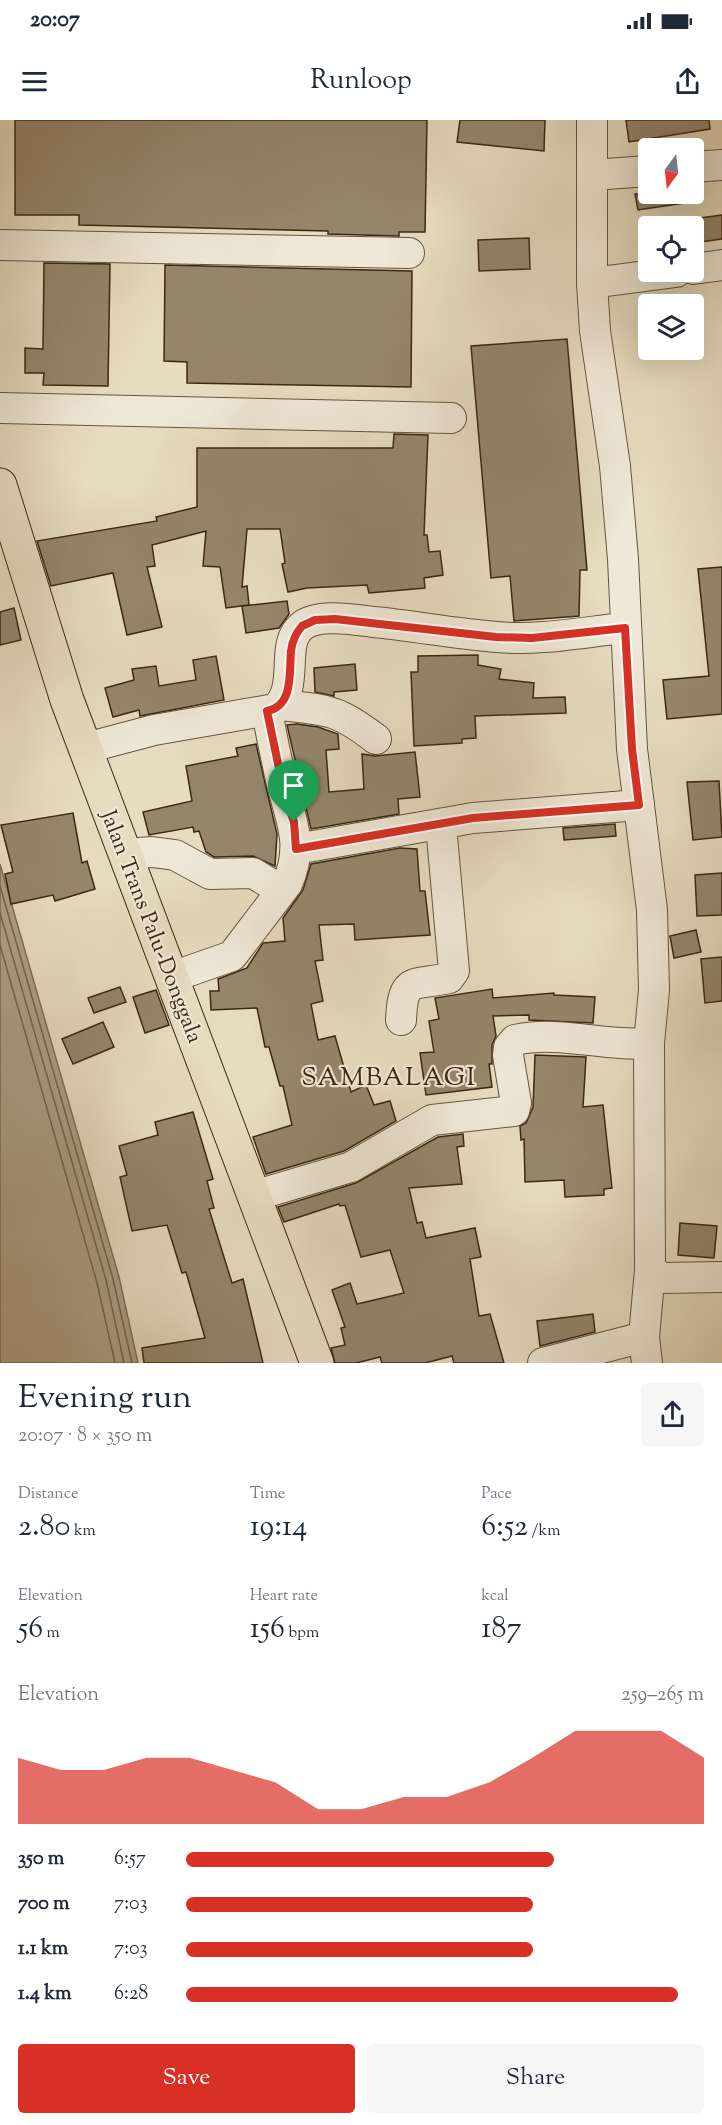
<!DOCTYPE html>
<meta charset="utf-8">
<style>
body{margin:0;font-family:"Sorts Mill Goudy",serif;background:#f6f6f7;color:#1f2937;height:100vh;display:flex;flex-direction:column;font-size:22px;white-space:nowrap}
*{box-sizing:border-box;margin:0}
p{font-size:20px;color:#747a83}
.icon{flex:none;width:33px;height:33px;fill:none;stroke:currentColor;stroke-width:2;stroke-linecap:round;stroke-linejoin:round}
.map{position:relative;height:1243px;overflow:hidden}
.side{display:flex;flex-direction:column;background:#fff;flex:1}
.side>*{flex:none}
.needle{width:39px;rotate:195deg}
.controls{position:absolute;left:638px;top:18px;display:grid;gap:12px}
.controls a{display:grid;place-items:center;width:66px;height:66px;border-radius:6px;background:#fff;box-shadow:0 6px 24px #0002;font-size:30px}
.pin{position:absolute;display:grid;place-items:center;width:51px;height:51px;color:#fff;margin:-62px -26px;border-radius:50% 50% 50% 0;rotate:-45deg;box-shadow:0 0 6px #0007}
.pin .icon{rotate:45deg}
.round{display:grid;place-items:center;flex:none;width:63px;height:63px;border-radius:6px;background:#f6f6f7}
.overview{display:flex;align-items:center;justify-content:space-between;height:102px;padding:0 18px}
h1{font-size:33px;font-weight:600;line-height:45px}
.stats{display:grid;grid-template-columns:repeat(3,1fr);gap:9px;height:102px;padding:6px 18px}
.stats div{display:grid;align-content:center}
.stats b{font-size:30px;font-weight:600}
.stats small{font-size:16px;font-weight:400}
.stats p{font-size:16px}
.chart{height:168px;padding:12px 18px}
.chart p{display:flex;justify-content:space-between}
.chart svg{width:100%;height:108px;margin-top:6px;fill:#d93025;opacity:.7}
.cta{display:flex;gap:12px;margin-top:auto;padding:12px 18px}
.cta a{flex:1;height:69px;border-radius:6px;background:#d93025;color:#fff;font-size:24px;font-weight:600;line-height:69px;text-align:center}
.cta a+a{background:#f6f6f7;color:#1f2937}
ul{padding:0 18px;list-style:none;font-size:20px}
li{display:grid;grid-template-columns:96px 72px 1fr;align-items:center;height:45px}
li i{height:15px;border-radius:8px;background:#d93025}
.status{display:flex;justify-content:space-between;align-items:center;height:42px;padding:0 30px;background:#fff;direction:ltr}
.status svg{height:16px;fill:currentColor}
header{display:flex;justify-content:space-between;align-items:center;height:78px;padding:0 18px;background:#fff;font-size:27px;font-weight:600}
.map>svg:first-child{display:block}
.water{fill:#ac9f86;stroke:#7f6f58;stroke-width:1.5}
.lines{fill:none;stroke-linecap:round;stroke-linejoin:round}
.shore{stroke:#74644c;stroke-width:1.5}
.building{fill:#94866d;stroke:#3c2812;stroke-width:1.5}
.minor-casing{stroke:#66553e;stroke-width:32}
.highway-casing{stroke:#3c2812;stroke-width:35}
.minor{stroke:#efe8d7;stroke-width:30}
.highway{stroke:#e6dcc1;stroke-width:33}
.route-casing{stroke:#fff;stroke-width:12}
.route{stroke:#d93025;stroke-width:8}
.labels{text-anchor:middle;stroke-width:4.5;stroke-linejoin:round;paint-order:stroke}
.street-label{font-size:22px;fill:#3c2812;stroke:#efe8d7}
.quarter-label{font-size:26px;letter-spacing:1.5px;fill:#3c2812;stroke:#efe8d7}
</style>
<div class="status"><b>20:07</b><svg viewBox="0 0 49 12"><path d="M0 12V9h3v3zM5 12V6h3v6zM10 12V3h3v9zM15 12V0h3v12zM26 1h20v11H26zM47 4h2v5h-2z"/></svg></div>
<header><svg class="icon" aria-label="menu" viewBox="0 0 24 24"><path d="M4 6h16M4 12h16M4 18h16"/></svg>Runloop<svg class="icon" aria-label="share" viewBox="0 0 24 24"><path d="M12 15V3M7 8l5-5 5 5M5 13v7h14v-7"/></svg></header>
<div class="map">
<svg width="722" height="1243" viewBox="0 0 722 1243">
<rect width="100%" height="100%" fill="#e6dcc1"/>
<filter id="stains"><feTurbulence type="fractalNoise" baseFrequency=".00333" numOctaves="4"/><feColorMatrix values="0 0 0 0 .2 0 0 0 0 .09 0 0 0 0 .02 0 0 0 .5 -.17"/></filter>
<radialGradient id="worn" r=".72"><stop offset=".6" stop-color="#630" stop-opacity="0"/><stop offset="1" stop-color="#630" stop-opacity=".3"/></radialGradient>
<path class="water" d="M0,744L119,1157L138,1243H0Z"/>
<g class="lines">
<g class="shore">
<path d="M0,766L113,1159L132,1243"/>
<path d="M0,793L106,1160L124,1243"/>
<path d="M0,825L97,1163L115,1243"/>
</g>
</g>
<g class="building">
<path d="M15,0H427L425,112H399V116L328,114V111L79,105V95H15Z"/>
<path d="M460,0H545L544,31L457,22Z"/>
<path d="M626,0H709L710,9L629,22Z"/>
<path d="M635,74H683L684,83L638,90Z"/>
<path d="M722,95V119L693,123V99Z"/>
<path d="M529,118L530,149L479,151L478,120Z"/>
<path d="M44,143L110,144L108,266L43,265L44,253H25V228L43,229Z"/>
<path d="M165,145L412,151L411,267L187,263V242L164,241Z"/>
<path d="M567,219L587,450H580L579,496L514,501L510,456L491,458L471,226Z"/>
<path d="M394,314L428,315L424,415H427L429,432L440,431L443,455L424,458L425,468L369,473L367,465L307,468L288,472L282,444L285,443L280,409H247L242,467L247,466L249,485L226,488L220,447L203,446L206,411L152,425L155,446L147,447L162,507L127,515L113,453L51,466L37,421L157,401L156,397L197,387V328H393Z"/>
<path d="M722,447V594L667,599L663,560L709,556L698,449Z"/>
<path d="M287,481L289,494L279,508L246,513L242,486Z"/>
<path d="M14,488L21,520L0,525V492Z"/>
<path d="M478,535V545L501,549L499,559L534,563L533,578L565,577L566,593L475,596L476,618L462,619V623L414,626L411,552H418V536Z"/>
<path d="M216,536L224,580L140,596L139,590L113,597L105,568L134,560L132,549L156,546L159,566L196,560L193,540Z"/>
<path d="M355,544L357,570L334,572V576L315,572L314,548Z"/>
<path d="M297,604L318,607L338,614L339,629L326,630L329,672L364,669L362,634L375,636L415,632L420,677L398,679L399,694L311,709L287,605Z"/>
<path d="M256,624L277,714L275,746L253,736L214,737L206,732L199,711L194,712L193,707L149,715L143,692L192,681L186,646L238,636L236,628Z"/>
<path d="M719,661L722,717L693,720L687,662Z"/>
<path d="M73,693L82,743L87,741L95,769L55,781L53,775L11,784L5,754L13,752L1,705Z"/>
<path d="M615,704L616,716L564,720L563,708Z"/>
<path d="M400,728L417,729L420,771H425L430,815L355,820L354,804L319,805L323,840L315,841L323,881L311,884L318,920L335,916L351,972L366,965L374,985L390,981L396,1001L344,1031L266,1054L253,1017L292,1005L283,966H280L269,927H265L257,888L211,890L210,871H219L218,859L247,848L263,823L285,821L283,798L303,770L311,744Z"/>
<path d="M722,753V795L697,796L695,755Z"/>
<path d="M696,810L701,832L674,838L670,816Z"/>
<path d="M722,837V881L705,883L701,839Z"/>
<path d="M120,867L126,882L94,893L88,878Z"/>
<path d="M492,869L493,878L554,873V875L595,877L593,903L529,900V895L493,896L496,916L492,925V944H489L492,967L426,975L420,933L434,932L429,901L439,899L435,878Z"/>
<path d="M156,870L169,905L145,913L133,877Z"/>
<path d="M103,902L114,927L73,944L62,919Z"/>
<path d="M535,935L586,937L583,987L603,985L612,1068L604,1069V1075L565,1077L564,1060L525,1062L524,1019L521,1020L520,1006L526,1003L533,987Z"/>
<path d="M193,992L213,1059L207,1061L214,1088L209,1089L232,1163L243,1159L263,1243H144L142,1228L205,1218L186,1152L182,1153L167,1105L132,1111L120,1057L127,1055L119,1026L158,1015L155,1002Z"/>
<path d="M463,1014L464,1026L457,1027L462,1064L409,1068L417,1103L422,1102L426,1118L475,1108L481,1137L470,1139L479,1196L490,1194L504,1243H454L452,1236L425,1243H382L380,1237L356,1243H335L331,1228L345,1225L341,1208L345,1207L332,1170L350,1163L357,1184L404,1173L390,1130L361,1137L345,1085L340,1086L339,1084L284,1102L278,1087L356,1063L438,1017Z"/>
<path d="M680,1103L717,1106L714,1138L678,1135Z"/>
<path d="M593,1194L595,1212L540,1226L537,1201Z"/>
</g>
<g class="lines">
<defs>
<g id="minor">
<path d="M693,47L722,45"/>
<path d="M593,55L648,51"/>
<path d="M0,125L409,133"/>
<path d="M693,149L722,145"/>
<path d="M592,163L676,152"/>
<path d="M0,288L451,298"/>
<path d="M281,585C328,590 337,589 376,619"/>
<path d="M86,628L154,610L275,589C301,568 279,524 302,506C319,493 355,500 374,502C415,506 456,514 497,517C539,521 583,512 625,508"/>
<path d="M296,729L473,698L639,685"/>
<path d="M126,734L152,732L175,735L210,754L253,753L281,770"/>
<path d="M172,857L232,836L287,764C305,724 290,699 281,660C276,637 271,614 267,591"/>
<path d="M401,900C403,855 413,866 449,858L454,851L441,705"/>
<path d="M254,1076L351,1047L432,1000L514,991L516,983L508,935L509,927L515,920C559,910 605,927 649,923L654,870L652,790L632,629L623,439L615,346L595,211L592,163V0"/>
<path d="M650,1150L662,1158L722,1157"/>
<path d="M543,1243L644,1217"/>
<path d="M647,1243L644,1217L650,1150L649,923"/>
</g>
<path id="highway" d="M0,365L67,580L317,1243"/>
</defs>
<use href="#minor" class="minor-casing"/>
<use href="#highway" class="highway-casing"/>
<use href="#minor" class="minor"/>
<use href="#highway" class="highway"/>
</g>
<g class="lines">
<defs>
<path id="route" d="M335,499L496,517L532,518L625,508L632,629L639,685L473,698L296,729L294,702L285,677L267,591C294,586 289,552 291,531C292,522 296,513 302,506L315,500Z"/>
</defs>
<use href="#route" class="route-casing"/>
<use href="#route" class="route"/>
</g>
<g class="labels">
<g class="street-label">
<text transform="translate(153 806) rotate(69)" y="8">Jalan Trans Palu-Donggala</text>
</g>
<g class="quarter-label">
<text x="389" y="965">SAMBALAGI</text>
</g>
</g>
<rect width="100%" height="100%" filter="url(#stains)"/>
<rect width="100%" height="100%" fill="url(#worn)"/>
</svg>
<div class="controls">
<a><svg class="needle" viewBox="-14 -14 28 28"><path d="M0-13l5 13h-10z" fill="#e53935"/><path d="M0 13l5-13h-10z" fill="#747a83"/></svg></a>
<a><svg class="icon" aria-label="locate" viewBox="0 0 24 24"><circle cx="12" cy="12" r="6"/><path d="M12 2v4M12 18v4M2 12h4M18 12h4"/></svg></a>
<a><svg class="icon" aria-label="layers" viewBox="0 0 24 24"><path d="M12 4l9 5-9 5-9-5zM3 14l9 5 9-5"/></svg></a>
</div>
<div class="pin" style="left:294px;top:702px;background:#1e9e55"><svg class="icon" aria-label="arrive" viewBox="0 0 24 24"><path d="M6 21V4h12l-3 4 3 4H6"/></svg></div>
</div>
<section class="side">
<div class="overview"><div><h1>Evening run</h1><p>20:07 · 8 × 350 m</p></div><a class="round"><svg class="icon" aria-label="share" viewBox="0 0 24 24"><path d="M12 15V3M7 8l5-5 5 5M5 13v7h14v-7"/></svg></a></div>
<div class="stats">
<div><p>Distance</p><b>2.80<small> km</small></b></div>
<div><p>Time</p><b>19:14</b></div>
<div><p>Pace</p><b>6:52<small> /km</small></b></div>
</div>
<div class="stats">
<div><p>Elevation</p><b>56<small> m</small></b></div>
<div><p>Heart rate</p><b>156<small> bpm</small></b></div>
<div><p>kcal</p><b>187</b></div>
</div>
<div class="chart"><p><span>Elevation</span>259–265 m</p>
<svg viewBox="0 0 160 44" preserveAspectRatio="none"><path d="M0 44V17L10 22L20 22L30 17L40 17L50 22L60 27L70 38L80 38L90 33L100 33L110 27L120 17L130 6L140 6L150 6L160 17V44z"/></svg>
</div>
<ul>
<li><b>350 m</b>6:57<i style="width:71%"></i></li>
<li><b>700 m</b>7:03<i style="width:67%"></i></li>
<li><b>1.1 km</b>7:03<i style="width:67%"></i></li>
<li><b>1.4 km</b>6:28<i style="width:95%"></i></li>
</ul>
<div class="cta"><a>Save</a><a>Share</a></div>
</section>
